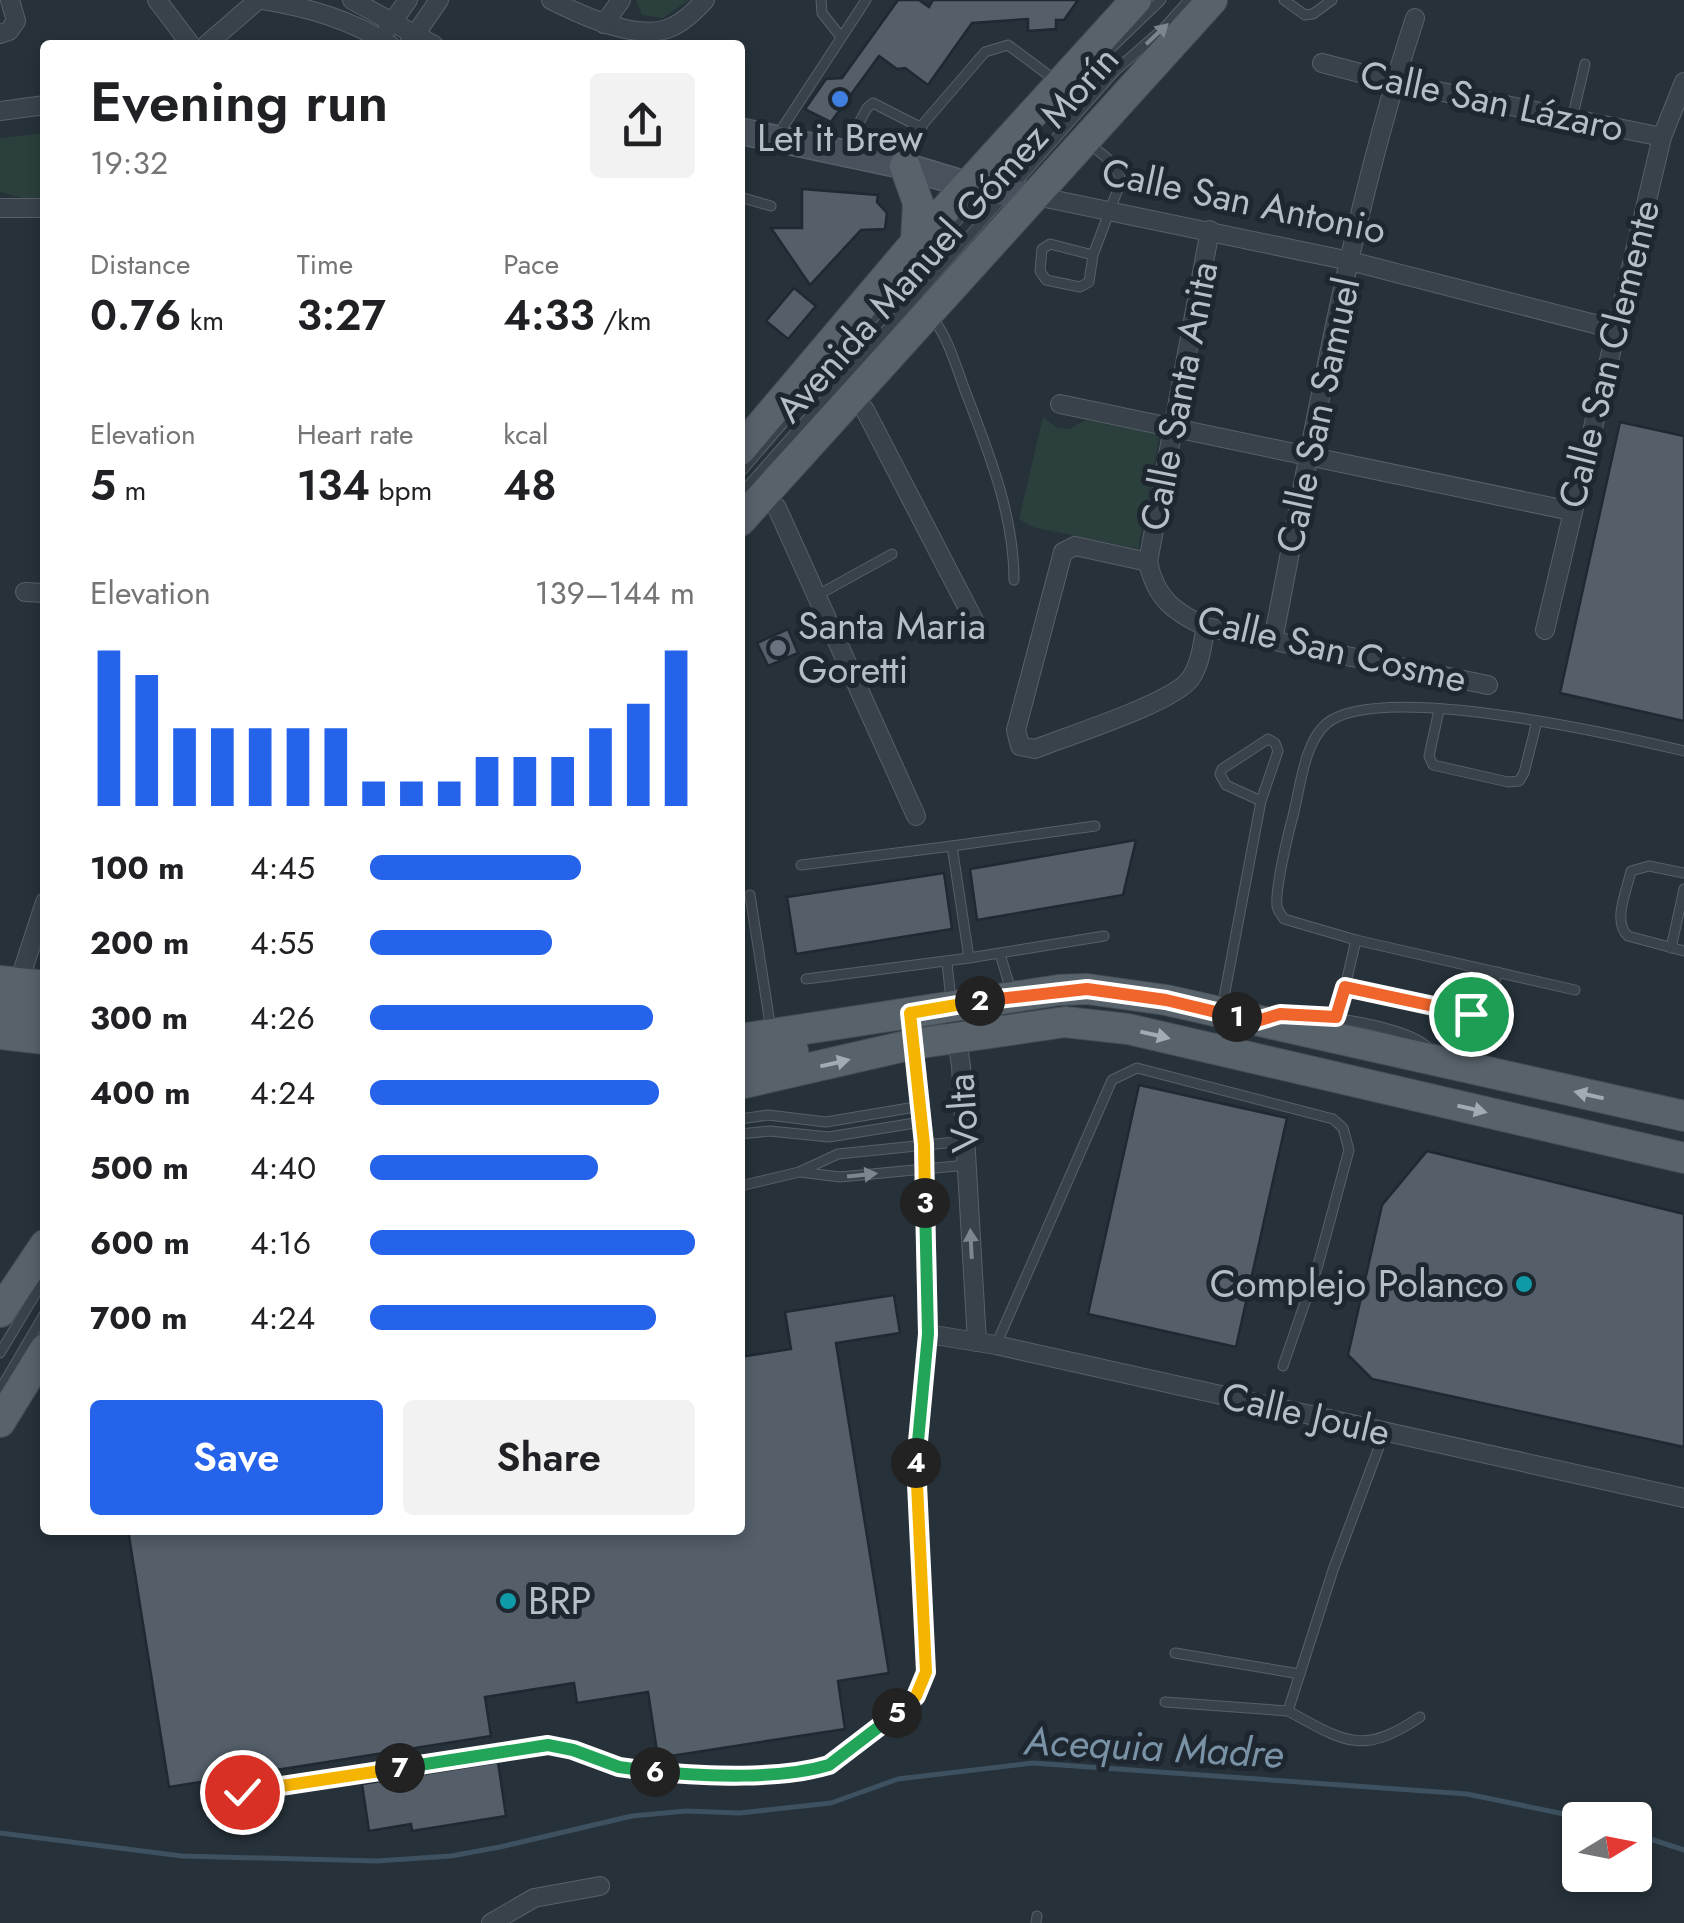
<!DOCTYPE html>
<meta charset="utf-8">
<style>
body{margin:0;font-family:Jost,sans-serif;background:#f2f2f2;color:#202124;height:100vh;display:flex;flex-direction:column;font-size:38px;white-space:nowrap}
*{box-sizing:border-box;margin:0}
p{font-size:32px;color:#757577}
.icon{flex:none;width:55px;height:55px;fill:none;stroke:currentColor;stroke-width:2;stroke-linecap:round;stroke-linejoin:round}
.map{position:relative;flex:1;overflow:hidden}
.sheet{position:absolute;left:40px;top:40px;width:705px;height:1495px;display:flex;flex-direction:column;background:#fff;border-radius:10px;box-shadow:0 5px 15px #0003}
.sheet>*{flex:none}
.needle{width:65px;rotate:80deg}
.controls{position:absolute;left:1562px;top:1802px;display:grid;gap:20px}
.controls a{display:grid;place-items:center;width:90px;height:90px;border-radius:10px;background:#fff;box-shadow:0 5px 15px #0003;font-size:50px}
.pin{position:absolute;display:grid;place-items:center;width:85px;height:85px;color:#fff;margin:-42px;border:5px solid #fff;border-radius:50%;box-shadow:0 2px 10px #0007}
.km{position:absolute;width:50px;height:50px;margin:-25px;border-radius:50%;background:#222;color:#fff;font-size:28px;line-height:50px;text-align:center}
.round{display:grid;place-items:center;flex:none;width:105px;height:105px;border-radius:10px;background:#f2f2f2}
.summary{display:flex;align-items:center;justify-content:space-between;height:170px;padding:0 50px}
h1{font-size:55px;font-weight:600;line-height:75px}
.metrics{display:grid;grid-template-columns:repeat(3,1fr);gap:15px;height:170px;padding:10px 50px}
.metrics div{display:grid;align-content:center}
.metrics b{font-size:42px;font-weight:600}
.metrics small{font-size:28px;font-weight:400}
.metrics p{font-size:28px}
.chart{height:280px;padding:20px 50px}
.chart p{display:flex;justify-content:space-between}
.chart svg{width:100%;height:180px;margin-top:10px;stroke:#2563eb;stroke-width:6}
.action{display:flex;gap:20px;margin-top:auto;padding:20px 50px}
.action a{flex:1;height:115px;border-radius:10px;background:#2563eb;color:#fff;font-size:40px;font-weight:600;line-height:115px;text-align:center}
.action a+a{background:#f2f2f2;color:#202124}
ul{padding:0 50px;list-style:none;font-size:32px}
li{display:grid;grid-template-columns:160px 120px 1fr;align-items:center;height:75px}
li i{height:25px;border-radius:12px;background:#2563eb}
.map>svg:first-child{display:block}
.green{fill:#2b3f3c}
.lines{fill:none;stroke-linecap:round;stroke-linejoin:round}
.stream{stroke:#3d5160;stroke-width:5}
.building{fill:#545f6a;stroke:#202931;stroke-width:2.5}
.lane-casing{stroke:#576068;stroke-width:11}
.street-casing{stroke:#576068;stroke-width:20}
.secondary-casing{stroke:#576068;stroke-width:28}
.primary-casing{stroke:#454e56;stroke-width:32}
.lane{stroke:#39424a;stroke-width:9}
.street{stroke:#39424a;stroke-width:18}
.secondary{stroke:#48525c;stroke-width:25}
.primary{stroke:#58626a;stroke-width:30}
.oneway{fill:#7d868e}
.oneway2{fill:#a2abb3}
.split-1-casing{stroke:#fff;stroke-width:20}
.split-2-casing{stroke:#fff;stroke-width:20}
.split-3-casing{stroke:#fff;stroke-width:20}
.split-4-casing{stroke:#fff;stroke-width:20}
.split-5-casing{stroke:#fff;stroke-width:20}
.split-6-casing{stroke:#fff;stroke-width:20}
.split-7-casing{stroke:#fff;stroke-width:20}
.split-8-casing{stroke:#fff;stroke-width:20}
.split-1{stroke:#f0652b;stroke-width:12}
.split-2{stroke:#f0652b;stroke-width:12}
.split-3{stroke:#f5b400;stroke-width:12}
.split-4{stroke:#22a559;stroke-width:12}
.split-5{stroke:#f5b400;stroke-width:12}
.split-6{stroke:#22a559;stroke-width:12}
.split-7{stroke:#22a559;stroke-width:12}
.split-8{stroke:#f5b400;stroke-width:12}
.shop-dot{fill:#3f7fe0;stroke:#1e272f;stroke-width:4}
.worship-dot{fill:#6b7280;stroke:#1e272f;stroke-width:4}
.culture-dot{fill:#0f9aa8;stroke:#1e272f;stroke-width:4}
.labels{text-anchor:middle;stroke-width:10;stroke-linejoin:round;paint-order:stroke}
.street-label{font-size:38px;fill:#b5bdc5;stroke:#1e272f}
.poi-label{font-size:38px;fill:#b5bdc5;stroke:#1e272f;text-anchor:start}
.water-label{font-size:40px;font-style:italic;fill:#7992a5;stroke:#1e272f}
</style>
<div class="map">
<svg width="1684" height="1923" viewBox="0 0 1684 1923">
<rect width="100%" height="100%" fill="#263139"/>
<g class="green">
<path d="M636,0H689L663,18L642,15Z"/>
<path d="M45,133V201L36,202L0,192V138Z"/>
<path d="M1043,417L1057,428L1069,429L1086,420L1160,435L1138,549L1032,527L1019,519Z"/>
</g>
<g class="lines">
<g class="stream">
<path d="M0,1833L182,1856L377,1861L451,1856L500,1847L632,1816L686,1811L740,1813L831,1803L898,1779L1033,1763L1467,1794L1593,1820"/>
<path d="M1635,1834L1684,1850"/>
</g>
</g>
<g class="building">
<path d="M898,0H919L929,7L933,0H1078L1064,20H1056V29L1028,31V19L972,23L928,85L905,68L897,69L879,56L831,122L805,109L826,79L842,78Z"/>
<path d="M802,189L878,195L877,202L887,213L885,229L861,230L810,285L771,228H802Z"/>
<path d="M794,288L816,306L788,339L766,321Z"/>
<path d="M1620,422L1684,436V721L1560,693Z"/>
<path d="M788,629L798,653L768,666L757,643Z"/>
<path d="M1136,840L1123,895L977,920L970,869Z"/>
<path d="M944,873L952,929L796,954L787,897Z"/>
<path d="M1139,1085L1287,1118L1236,1347L1088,1314Z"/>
<path d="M1427,1151L1684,1214V1447L1372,1379L1348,1355L1382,1205Z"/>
<path d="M894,1295L900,1333L836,1343L889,1673L838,1681L845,1729L658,1758L648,1692L577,1703L574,1683L485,1697L491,1736L169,1787L128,1530H740V1357L791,1349L785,1312Z"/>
<path d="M498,1762L506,1816L412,1831L411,1824L369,1831L362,1784Z"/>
</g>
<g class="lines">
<defs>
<g id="lane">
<path d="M821,0L822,13L841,37"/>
<path d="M1284,0L1305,15L1313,14L1332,0"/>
<path d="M1109,50L1161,0"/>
<path d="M1572,119L1585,64"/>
<path d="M777,136L866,0"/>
<path d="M1090,145C1104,155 1116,163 1121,181L1093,255L1089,282L1080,287L1046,280L1040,271L1042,249L1050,244L1093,255"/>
<path d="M844,151L867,108L873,103L922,128"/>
<path d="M893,159L985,52L1008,45L1055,80"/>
<path d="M740,197L771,206"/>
<path d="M931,316C949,338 956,367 966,393C989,453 1014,515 1014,580"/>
<path d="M740,473L982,192"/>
<path d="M740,495L1116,70L1164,28L1189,0"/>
<path d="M816,596L892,554"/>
<path d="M1439,710L1429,756L1433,765L1508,782L1519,781L1524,773L1537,721"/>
<path d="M1095,826L952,846L969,958L1104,936"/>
<path d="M801,865L952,846"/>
<path d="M1684,873L1649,866L1631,871C1627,890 1612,922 1628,936L1684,951"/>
<path d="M750,895L771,1030"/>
<path d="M1356,940L1345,987L1356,990L1471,1015L1486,1008L1498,972"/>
<path d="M1671,948L1684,889"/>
<path d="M1000,954L1012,994"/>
<path d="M947,963L951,1000"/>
<path d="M806,979L969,958"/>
<path d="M1575,990L1356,940L1284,919C1282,915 1277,910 1277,906C1275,889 1288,834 1293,816C1300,789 1304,743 1326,724C1378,680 1617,735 1684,751"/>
<path d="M1222,1008L1261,801L1278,751L1275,743L1268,739L1222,769L1220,774L1226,785L1261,801"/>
<path d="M1284,1014C1315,1013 1406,1026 1427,1047"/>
<path d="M1336,1017L1345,987"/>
<path d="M740,1119L768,1115L826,1122L921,1106"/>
<path d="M740,1134L770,1131L829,1137L921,1122"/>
<path d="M800,1172L840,1177L967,1165"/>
<path d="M740,1186L799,1172L838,1154L965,1141"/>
<path d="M996,1345L1112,1080L1137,1068L1333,1119L1343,1128L1349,1150L1318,1265L1283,1366"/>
<path d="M0,1353L45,1278"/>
<path d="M0,1390L45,1313"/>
<path d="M1175,1653L1300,1674"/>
<path d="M1165,1702L1288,1711L1333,1570L1385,1431"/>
<path d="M1288,1711C1345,1742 1362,1756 1420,1717"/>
<path d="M242,1792L548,1745C574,1747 596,1762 621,1768C658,1776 797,1780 828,1765C845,1756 862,1740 877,1728C899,1712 920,1699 926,1672L916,1463L928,1334"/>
<path d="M1036,1923L1037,1916"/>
</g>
<g id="street">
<path d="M157,0L191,45"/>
<path d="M262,0C309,8 350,19 390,45"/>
<path d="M352,0L434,45"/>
<path d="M551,0C581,15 641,44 674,26C686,20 696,10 705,0"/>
<path d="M604,24L621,0"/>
<path d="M388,28L408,0"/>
<path d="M0,34L9,31L16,21L10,0"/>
<path d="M206,45L258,0"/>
<path d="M408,45L439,0"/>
<path d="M1322,63L1394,82L1662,137"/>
<path d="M0,111L45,105"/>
<path d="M1036,196L1350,261L1614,329"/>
<path d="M0,208H45"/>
<path d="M1210,230L1148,562C1156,599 1174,612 1206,627L1488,685"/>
<path d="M854,398L865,410L978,628"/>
<path d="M1060,404L1571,511"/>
<path d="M765,495L777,508L916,816"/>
<path d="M1148,562L1075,546L1063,552L1016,730L1020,746L1035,749C1067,736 1173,703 1190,679C1201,664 1202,644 1206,627"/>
<path d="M25,592L45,593"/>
<path d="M1545,630L1662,137L1684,82"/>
<path d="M1273,640C1314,432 1349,220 1415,18"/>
<path d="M19,982L45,902"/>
<path d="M952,1006L961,1066L977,1342"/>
<path d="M910,1013L924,1144L928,1334L996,1345L1684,1498"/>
<path d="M491,1923L534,1898L600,1886"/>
</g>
<path id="secondary" d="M740,131L905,166L984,190L1036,196"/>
<g id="primary">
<path d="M905,166L918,203L916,242"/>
<path d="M740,450L916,242L1136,0"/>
<path d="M740,521L1212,0"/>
<path d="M0,981L45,986"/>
<path d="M0,1009L45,1015"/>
<path d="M0,1034L45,1039"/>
<path d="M740,1039L1059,990L1087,989L1166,1000L1684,1116"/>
<path d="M740,1062L793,1051"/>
<path d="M740,1084L914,1044L1065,1022L1128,1029L1684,1158"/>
<path d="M0,1312L45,1245"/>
<path d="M0,1422L45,1349"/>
</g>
</defs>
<use href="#lane" class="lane-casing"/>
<use href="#street" class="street-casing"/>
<use href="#secondary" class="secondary-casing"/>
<use href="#primary" class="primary-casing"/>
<use href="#lane" class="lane"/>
<use href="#street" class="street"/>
<use href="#secondary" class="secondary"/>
<use href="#primary" class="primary"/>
</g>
<defs><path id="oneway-solid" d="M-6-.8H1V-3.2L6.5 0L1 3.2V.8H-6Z" transform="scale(2.5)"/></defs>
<g class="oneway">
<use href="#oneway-solid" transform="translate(1157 34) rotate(-43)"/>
<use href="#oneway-solid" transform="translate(862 1175) rotate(-6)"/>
<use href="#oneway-solid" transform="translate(971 1244) rotate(-93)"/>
</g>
<g class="oneway2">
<use href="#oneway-solid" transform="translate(1155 1035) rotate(13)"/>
<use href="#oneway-solid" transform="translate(835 1063) rotate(-13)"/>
<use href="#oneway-solid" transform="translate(1589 1095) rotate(-167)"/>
<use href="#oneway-solid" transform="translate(1472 1109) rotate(13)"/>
</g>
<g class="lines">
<defs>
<path id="split-1" d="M1237,1017L1257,1021L1280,1014L1336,1017L1345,987L1471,1014"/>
<path id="split-2" d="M980,1001L1087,989L1166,1000L1237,1017"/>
<path id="split-3" d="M925,1203L924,1144L910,1013L980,1001"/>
<path id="split-4" d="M916,1463L928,1334L925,1203"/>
<path id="split-5" d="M897,1713L916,1696L926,1672L916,1463"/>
<path id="split-6" d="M655,1772C708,1776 779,1780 829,1765L897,1713"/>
<path id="split-7" d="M400,1768L548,1745L573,1750L619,1767L655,1772"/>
<path id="split-8" d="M242,1792L400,1768"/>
</defs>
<use href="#split-1" class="split-1-casing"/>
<use href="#split-2" class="split-2-casing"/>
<use href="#split-3" class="split-3-casing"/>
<use href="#split-4" class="split-4-casing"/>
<use href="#split-5" class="split-5-casing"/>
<use href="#split-6" class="split-6-casing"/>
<use href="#split-7" class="split-7-casing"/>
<use href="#split-8" class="split-8-casing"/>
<use href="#split-1" class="split-1"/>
<use href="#split-2" class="split-2"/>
<use href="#split-3" class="split-3"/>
<use href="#split-4" class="split-4"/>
<use href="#split-5" class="split-5"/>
<use href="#split-6" class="split-6"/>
<use href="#split-7" class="split-7"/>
<use href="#split-8" class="split-8"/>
</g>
<circle class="shop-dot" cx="840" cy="99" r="10"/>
<circle class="worship-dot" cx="778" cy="648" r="10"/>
<g class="culture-dot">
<circle cx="1524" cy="1284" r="10"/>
<circle cx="508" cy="1601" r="10"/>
</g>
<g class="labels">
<g class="street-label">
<text transform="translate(1492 101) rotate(12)" y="13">Calle San Lázaro</text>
<text transform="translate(1244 201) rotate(12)" y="13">Calle San Antonio</text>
<text transform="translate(947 234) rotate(-48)" y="13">Avenida Manuel Gómez Morín</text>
<text transform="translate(1609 354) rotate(-76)" y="13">Calle San Clemente</text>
<text transform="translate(1179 396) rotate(-79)" y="13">Calle Santa Anita</text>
<text transform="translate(1318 415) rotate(-78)" y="13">Calle San Samuel</text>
<text transform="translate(1332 649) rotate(13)" y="13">Calle San Cosme</text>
<text transform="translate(963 1113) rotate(-94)" y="13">Volta</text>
<text transform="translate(1306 1414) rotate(13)" y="13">Calle Joule</text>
</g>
<g class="poi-label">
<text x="840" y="151" text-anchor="middle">Let it Brew</text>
<text x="798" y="639">Santa Maria<tspan x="798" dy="44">Goretti</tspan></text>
<text x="1504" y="1297" text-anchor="end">Complejo Polanco</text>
<text x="528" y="1614">BRP</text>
</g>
<g class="water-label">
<text transform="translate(1154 1747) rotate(3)" y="14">Acequia Madre</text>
</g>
</g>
</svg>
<div class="controls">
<a><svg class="needle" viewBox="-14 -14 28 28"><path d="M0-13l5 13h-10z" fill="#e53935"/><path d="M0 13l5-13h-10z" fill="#757577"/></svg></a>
</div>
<div class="pin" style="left:1471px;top:1014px;background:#1e9e55"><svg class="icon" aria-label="arrive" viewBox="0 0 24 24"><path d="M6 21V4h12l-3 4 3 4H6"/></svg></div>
<div class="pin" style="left:242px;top:1792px;background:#d93025"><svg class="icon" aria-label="check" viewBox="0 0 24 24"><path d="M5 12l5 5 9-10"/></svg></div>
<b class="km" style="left:1237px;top:1017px">1</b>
<b class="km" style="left:980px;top:1001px">2</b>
<b class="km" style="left:925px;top:1203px">3</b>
<b class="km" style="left:916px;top:1463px">4</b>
<b class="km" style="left:897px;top:1713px">5</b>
<b class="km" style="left:655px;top:1772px">6</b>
<b class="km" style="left:400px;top:1768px">7</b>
<section class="sheet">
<div class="summary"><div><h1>Evening run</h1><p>19:32</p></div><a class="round"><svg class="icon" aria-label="share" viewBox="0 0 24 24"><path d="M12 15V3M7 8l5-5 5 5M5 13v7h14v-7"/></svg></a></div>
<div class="metrics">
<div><p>Distance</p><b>0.76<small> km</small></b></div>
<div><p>Time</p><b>3:27</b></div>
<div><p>Pace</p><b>4:33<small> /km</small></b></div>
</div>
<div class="metrics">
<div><p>Elevation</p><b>5<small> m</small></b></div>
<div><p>Heart rate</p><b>134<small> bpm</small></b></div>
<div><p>kcal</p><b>48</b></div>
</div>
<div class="chart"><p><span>Elevation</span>139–144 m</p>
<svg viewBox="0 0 160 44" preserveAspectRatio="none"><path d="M5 44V6M15 44V12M25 44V25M35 44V25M45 44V25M55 44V25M65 44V25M75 44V38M85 44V38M95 44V38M105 44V32M115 44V32M125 44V32M135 44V25M145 44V19M155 44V6"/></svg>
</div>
<ul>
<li><b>100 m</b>4:45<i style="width:65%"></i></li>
<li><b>200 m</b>4:55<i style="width:56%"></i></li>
<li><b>300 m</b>4:26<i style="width:87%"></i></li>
<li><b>400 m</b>4:24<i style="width:89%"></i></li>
<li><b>500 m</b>4:40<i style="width:70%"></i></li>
<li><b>600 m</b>4:16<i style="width:100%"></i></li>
<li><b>700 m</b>4:24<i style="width:88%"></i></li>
</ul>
<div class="action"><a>Save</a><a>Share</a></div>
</section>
</div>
